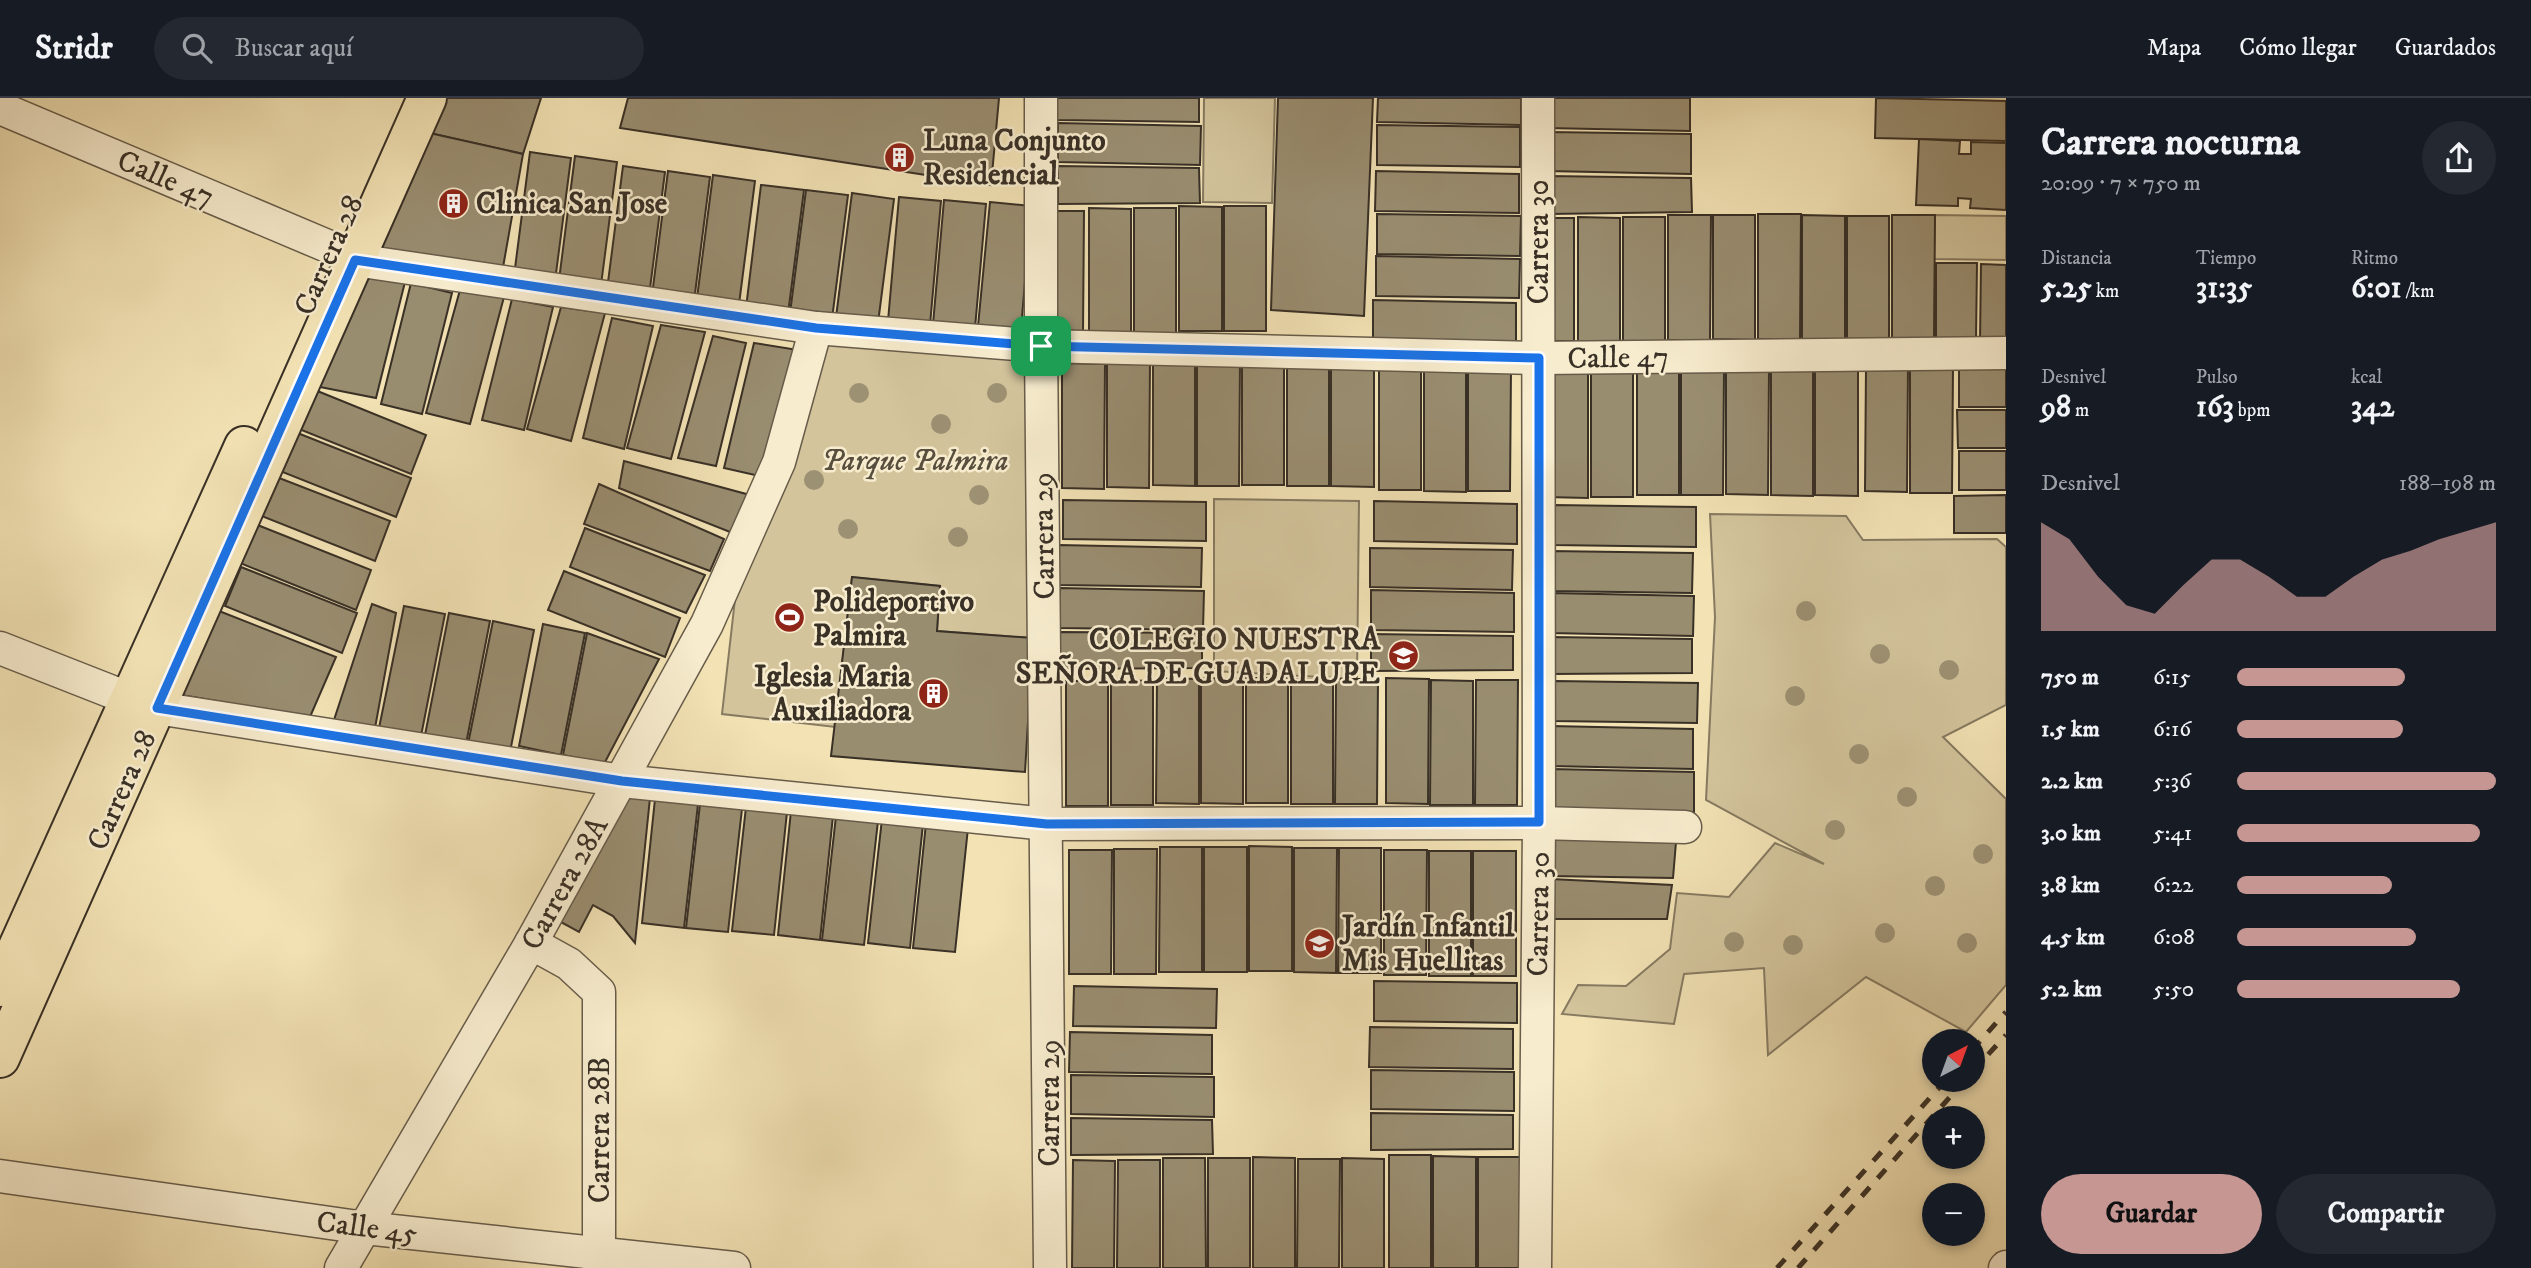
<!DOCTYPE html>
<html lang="es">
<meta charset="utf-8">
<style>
body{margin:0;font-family:"IM FELL DW Pica",serif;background:#242831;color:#f1f3f6;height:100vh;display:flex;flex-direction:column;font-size:26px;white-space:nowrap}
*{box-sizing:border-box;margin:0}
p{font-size:23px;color:#9ea1a6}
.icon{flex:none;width:38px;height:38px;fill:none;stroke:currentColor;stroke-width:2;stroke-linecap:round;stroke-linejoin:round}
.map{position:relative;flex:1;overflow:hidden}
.drawer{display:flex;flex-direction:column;background:#171b24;width:525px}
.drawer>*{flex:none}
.needle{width:46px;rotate:41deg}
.fabs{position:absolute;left:1922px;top:931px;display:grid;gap:14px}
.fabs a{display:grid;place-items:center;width:63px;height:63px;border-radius:50%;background:#171b24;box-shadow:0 4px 10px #0003;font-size:35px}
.pin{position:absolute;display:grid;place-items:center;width:60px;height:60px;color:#fff;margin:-30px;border-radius:14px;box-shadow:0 4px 10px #0006}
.round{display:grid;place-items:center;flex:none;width:74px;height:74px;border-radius:37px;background:#242831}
.summary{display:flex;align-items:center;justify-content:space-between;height:119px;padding:0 35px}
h1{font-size:38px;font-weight:800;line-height:52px}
.figures{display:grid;grid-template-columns:repeat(3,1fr);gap:10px;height:119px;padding:7px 35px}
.figures div{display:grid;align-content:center}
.figures b{font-size:30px;font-weight:800}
.figures small{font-size:19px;font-weight:400}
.figures p{font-size:19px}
.chart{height:196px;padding:14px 35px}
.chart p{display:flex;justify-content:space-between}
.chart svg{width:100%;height:126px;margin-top:7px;fill:#c59692;opacity:.7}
.primary-button{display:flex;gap:14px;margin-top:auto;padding:14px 35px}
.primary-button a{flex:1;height:80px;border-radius:42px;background:#c59692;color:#111;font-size:28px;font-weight:800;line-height:80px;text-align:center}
.primary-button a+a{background:#242831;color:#f1f3f6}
ul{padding:0 35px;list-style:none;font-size:23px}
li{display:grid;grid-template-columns:112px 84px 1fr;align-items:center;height:52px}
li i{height:18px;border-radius:9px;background:#c59692}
header{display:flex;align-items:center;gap:42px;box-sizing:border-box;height:98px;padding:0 35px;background:#171b24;border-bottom:2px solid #363941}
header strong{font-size:33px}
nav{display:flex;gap:38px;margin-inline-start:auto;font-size:24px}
.search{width:490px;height:63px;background:#242831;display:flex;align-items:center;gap:18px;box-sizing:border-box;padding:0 24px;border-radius:38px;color:#9ea1a6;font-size:26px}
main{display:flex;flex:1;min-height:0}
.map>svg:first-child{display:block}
.green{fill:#d3c49c;stroke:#867a61;stroke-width:2}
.building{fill:#998d70;stroke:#393026;stroke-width:2}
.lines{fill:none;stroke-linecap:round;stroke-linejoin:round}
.minor-casing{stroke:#675c4a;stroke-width:35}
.major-casing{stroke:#393026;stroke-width:42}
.minor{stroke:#f7ecce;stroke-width:32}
.major{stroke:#f2e2b4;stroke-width:38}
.rail{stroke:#393026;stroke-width:5;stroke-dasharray:12 12;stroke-linecap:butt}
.tree{fill:#9d9173}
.route-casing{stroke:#fff;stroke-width:14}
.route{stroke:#1a73e8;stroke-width:9}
.labels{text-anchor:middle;stroke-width:5;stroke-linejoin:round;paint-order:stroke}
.poi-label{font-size:30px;font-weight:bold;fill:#393026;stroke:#f7ecce;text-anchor:start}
.street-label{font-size:30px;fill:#393026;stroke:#f7ecce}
.park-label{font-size:30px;font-style:italic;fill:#584e3e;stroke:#f7ecce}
</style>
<header>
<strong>Stridr</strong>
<div class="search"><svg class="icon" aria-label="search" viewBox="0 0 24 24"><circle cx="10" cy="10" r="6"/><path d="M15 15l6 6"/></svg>Buscar aquí</div>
<nav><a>Mapa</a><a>Cómo llegar</a><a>Guardados</a></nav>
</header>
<main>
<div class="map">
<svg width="2006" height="1170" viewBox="0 0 2006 1170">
<rect width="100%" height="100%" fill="#f2e2b4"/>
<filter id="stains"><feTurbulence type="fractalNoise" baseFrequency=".00286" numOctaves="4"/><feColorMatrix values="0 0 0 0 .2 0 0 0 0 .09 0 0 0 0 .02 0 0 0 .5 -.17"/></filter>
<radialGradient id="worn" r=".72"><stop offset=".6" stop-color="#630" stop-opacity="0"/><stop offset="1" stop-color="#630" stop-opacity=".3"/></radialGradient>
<g class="green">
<path d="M1204,0H1275L1272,105L1203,104Z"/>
<path d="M1935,117L2006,118V162L1934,161Z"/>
<path d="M816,230L1041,248L1033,540L937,533L940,488L852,479L835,629L722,616L739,466Z"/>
<path d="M1214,401L1359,403L1357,581L1214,573Z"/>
<path d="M1710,416L1846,418L1863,442L1997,441L2006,449V607L1943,639L2006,701V887L1966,934L1866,879L1768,957L1764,870L1684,876L1674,926L1562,916L1578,887L1626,888L1670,851L1677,795L1729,799L1775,745L1824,766L1706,702L1715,519Z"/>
</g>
<g class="building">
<path d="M439,0H541L523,56L425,34Z"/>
<path d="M628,0H999L991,87L620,30Z"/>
<path d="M1056,0H1199V24L1056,22Z"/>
<path d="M1278,0H1373L1364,218L1271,212Z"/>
<path d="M1378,0H1521V27L1377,24Z"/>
<path d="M1547,0H1690V33L1547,30Z"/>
<path d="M1876,0L2006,3V43L1875,40Z"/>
<path d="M1058,25L1201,28L1200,67L1058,64Z"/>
<path d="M1377,27L1520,29V69L1377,67Z"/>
<path d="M425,34L523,56L502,175L370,155Z"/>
<path d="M1548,34L1691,36V76L1547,73Z"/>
<path d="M1919,41L1960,43L1959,56H1971V44L2006,45V112L1970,110L1971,101L1958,100V108L1916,107Z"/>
<path d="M530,54L571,60L555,183L514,178Z"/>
<path d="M575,58L617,64L601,187L559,182Z"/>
<path d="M623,68L665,74L649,198L607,192Z"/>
<path d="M1058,68L1199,70L1200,105L1058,106Z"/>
<path d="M668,73L710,79L694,203L652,197Z"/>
<path d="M1376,73L1519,76V115L1375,113Z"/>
<path d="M713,77L755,83L739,206L697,200Z"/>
<path d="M1548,78L1691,80L1692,114L1548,116Z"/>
<path d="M761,87L804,92L788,216L746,210Z"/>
<path d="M806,92L848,97L832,221L790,215Z"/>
<path d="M852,95L894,101L878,225L836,219Z"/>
<path d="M899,99L941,103L930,227L888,223Z"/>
<path d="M944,102L986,106L975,230L933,226Z"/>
<path d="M990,104L1031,108L1021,232L978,228Z"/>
<path d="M1179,108L1222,109V233H1179Z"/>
<rect x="1224" y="108" width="42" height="125"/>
<path d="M1089,110L1131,111V236L1089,235Z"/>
<rect x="1134" y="110" width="42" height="125"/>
<path d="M1055,113H1084L1083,236L1055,235Z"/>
<path d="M1377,116L1521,118L1520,158L1377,156Z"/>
<path d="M1758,116H1801L1800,241H1758Z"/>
<path d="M1668,117H1711L1710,242H1668Z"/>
<path d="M1713,117H1755V242L1713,241Z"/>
<path d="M1802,117L1845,118V243L1802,242Z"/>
<path d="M1892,117H1935L1934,242H1892Z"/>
<path d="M1847,118H1889V243L1847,242Z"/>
<path d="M1578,119L1620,120V245L1578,244Z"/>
<rect x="1623" y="119" width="42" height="125"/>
<rect x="1546" y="120" width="28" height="123"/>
<path d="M1376,158L1520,161L1519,200L1376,198Z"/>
<path d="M1936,165H1977L1976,242H1936Z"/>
<path d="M1981,166L2006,167V243H1980Z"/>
<path d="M362,177L406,180L376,300L320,289Z"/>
<path d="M411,185L452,195L422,316L381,306Z"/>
<path d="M460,192L504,199L470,326L426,315Z"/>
<path d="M512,201L553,209L524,332L482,322Z"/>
<path d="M1373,202L1516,205V244L1373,242Z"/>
<path d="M561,209L605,215L571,343L527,331Z"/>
<path d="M612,220L653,228L624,351L583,340Z"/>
<path d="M661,227L705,234L671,361L627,350Z"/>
<path d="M713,238L746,245L716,368L678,360Z"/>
<path d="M754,245L798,252L764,379L724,370Z"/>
<rect x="1242" y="262" width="42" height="125"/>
<path d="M1153,263H1195V388L1153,387Z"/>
<path d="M1197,263H1240L1239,388H1197Z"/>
<path d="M1331,263L1374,264V389L1331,388Z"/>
<path d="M1107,264L1150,265L1149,390L1107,389Z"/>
<rect x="1287" y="264" width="42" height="124"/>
<path d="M1062,265L1105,266L1104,391L1062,390Z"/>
<path d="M1379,267L1421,268V392H1379Z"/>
<path d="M1424,269H1466V394L1424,393Z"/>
<path d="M1468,269H1511L1510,393H1468Z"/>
<path d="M1866,269H1908L1907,394L1865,393Z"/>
<path d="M1953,269L1952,395H1910V270Z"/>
<rect x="1959" y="270" width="47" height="39"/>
<path d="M1726,271L1769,272L1768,397L1726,396Z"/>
<rect x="1637" y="272" width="42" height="125"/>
<path d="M1681,272L1724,273L1723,397H1681Z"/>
<path d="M1771,273H1813V398L1771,397Z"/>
<path d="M1815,273H1858V398L1815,397Z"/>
<path d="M1591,274L1633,275V399H1591Z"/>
<path d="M1546,275H1588V400L1546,399Z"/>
<path d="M310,290L426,337L411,376L294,329Z"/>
<path d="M1957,312H2006V350H1958Z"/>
<path d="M295,334L411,380L396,419L280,373Z"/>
<rect x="1959" y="353" width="47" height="39"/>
<path d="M624,363L750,397L735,436L619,390Z"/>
<path d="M274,378L390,423L375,463L259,417Z"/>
<path d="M599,386L724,441L710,473L584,426Z"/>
<path d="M2006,397V435H1954V398Z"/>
<path d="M1063,402L1206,404V443L1063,441Z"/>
<path d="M1374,403L1517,406V446L1374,443Z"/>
<path d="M1553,407L1696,409V449L1553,447Z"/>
<path d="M255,426L371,472L356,512L240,465Z"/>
<path d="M585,430L705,477L686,515L570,469Z"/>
<path d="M1059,447L1202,450L1201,489L1058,487Z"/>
<path d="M1370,450L1513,452L1512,492L1370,489Z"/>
<path d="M1549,453L1693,455L1692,495L1548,493Z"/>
<path d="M241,469L357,515L342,555L225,508Z"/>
<path d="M564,473L680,520L665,559L548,512Z"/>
<path d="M852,479L940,488L937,533L1033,540L1025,674L831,658Z"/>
<path d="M1060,490L1204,493L1203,532L1060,530Z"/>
<path d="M1371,492L1514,495V534L1371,532Z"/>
<path d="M1550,495L1694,498L1693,538L1550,535Z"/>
<path d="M372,506L396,515L375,630L334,622Z"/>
<path d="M404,508L445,516L421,638L379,630Z"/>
<path d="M219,513L336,559L310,619L181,597Z"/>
<path d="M449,515L490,523L466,646L425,637Z"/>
<path d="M493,523L534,532L510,654L468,646Z"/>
<path d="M543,526L585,535L561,657L519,648Z"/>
<path d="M1060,534L1202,535V570L1060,571Z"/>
<path d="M587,535L659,561L604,666L563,657Z"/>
<path d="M1371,536L1513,538V572L1371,573Z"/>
<path d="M1551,539L1692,541V575L1551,576Z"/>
<path d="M1157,580L1199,581V706L1156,705Z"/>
<path d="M1201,580L1243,581V706L1201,705Z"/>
<rect x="1246" y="580" width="42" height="125"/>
<path d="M1386,580L1429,581L1428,706L1386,705Z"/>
<path d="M1291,581L1333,582V706H1291Z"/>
<path d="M1336,581H1378L1377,706H1335Z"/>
<path d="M1111,582L1153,583V707H1111Z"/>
<path d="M1431,582L1473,583V707H1430Z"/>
<path d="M1476,582H1518L1517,707H1475Z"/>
<rect x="1066" y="583" width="42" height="125"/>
<path d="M1554,583L1698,585L1697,625L1553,623Z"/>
<path d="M1550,628L1693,631V671L1549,668Z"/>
<path d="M1551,671L1694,674V714L1551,711Z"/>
<path d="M625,697L650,700L635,845L613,818L593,807L579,834L559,823Z"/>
<path d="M655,701L698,706L684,830L642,825Z"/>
<path d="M700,706L742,711L728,834L686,830Z"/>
<path d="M746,709L787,714L774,837L732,833Z"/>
<path d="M791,713L833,718L820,842L778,837Z"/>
<path d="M836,718L878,723L864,847L822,842Z"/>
<path d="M882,721L923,726L910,850L868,845Z"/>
<path d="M926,725L968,730L955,854L913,850Z"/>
<path d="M1550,739L1676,744L1673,780L1549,778Z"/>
<path d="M1249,748L1292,749V873H1249Z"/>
<path d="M1160,749H1202V874H1159Z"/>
<rect x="1204" y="749" width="43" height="125"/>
<path d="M1294,750H1337L1336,875L1294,874Z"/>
<path d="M1339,750H1381V875H1338Z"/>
<path d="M1114,751H1157L1156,876H1114Z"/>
<path d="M1069,752H1112L1111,876H1069Z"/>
<path d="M1384,752H1427L1426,877H1384Z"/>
<rect x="1429" y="753" width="42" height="125"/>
<rect x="1473" y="753" width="43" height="125"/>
<path d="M1551,781L1672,787L1667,821H1550Z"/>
<path d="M1374,883L1517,885V925L1374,923Z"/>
<path d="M1074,888L1217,891L1216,930L1073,928Z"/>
<path d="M1370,929L1513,931V971L1369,969Z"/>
<path d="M1070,934L1212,937V976L1069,974Z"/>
<path d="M1371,972L1514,974V1013L1371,1011Z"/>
<path d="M1071,977L1214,979V1019L1071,1016Z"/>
<path d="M1371,1015L1513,1017V1051L1371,1052Z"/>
<path d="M1071,1020L1212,1022L1213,1056L1071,1057Z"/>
<rect x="1389" y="1057" width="42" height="113"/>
<path d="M1433,1058L1476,1059V1170H1433Z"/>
<path d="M1253,1059L1295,1060V1170H1253Z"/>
<path d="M1478,1059H1521L1520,1170H1478Z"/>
<path d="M1163,1060H1205L1206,1170H1163Z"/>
<rect x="1208" y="1060" width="42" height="110"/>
<path d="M1342,1060L1384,1061V1170H1342Z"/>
<path d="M1298,1061H1340L1339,1170H1297Z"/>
<path d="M1073,1062L1115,1063L1114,1170H1072Z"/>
<path d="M1118,1062H1160V1170H1117Z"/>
</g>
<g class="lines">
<defs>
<g id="minor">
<path d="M1041,0V248L1050,1170"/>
<path d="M0,10L332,150"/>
<path d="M355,162L816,230L1041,248L1539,260L2006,255"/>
<path d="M0,550L130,601"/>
<path d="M157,610L622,683L1047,726L1539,725L1685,729"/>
<path d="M531,845L569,866L599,894V1170"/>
<path d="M0,1078L365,1130L734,1170"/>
<path d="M341,1170L531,845L707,526L779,364L816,230"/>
<path d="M1535,1170L1539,725L1538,0"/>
<path d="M2005,1170L2006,1169"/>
</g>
<g id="major">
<path d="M0,889L244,348"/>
<path d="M0,960L427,0"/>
</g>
</defs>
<use href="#minor" class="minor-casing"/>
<use href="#major" class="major-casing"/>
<use href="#minor" class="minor"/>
<use href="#major" class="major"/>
<g class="rail">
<path d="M1972,952L2006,914"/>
<path d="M1972,974L2006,937"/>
<path d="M1777,1170L1946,982"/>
<path d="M1798,1170L1965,982"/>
</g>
</g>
<g class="tree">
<circle cx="859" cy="295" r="10"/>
<circle cx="997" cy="295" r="10"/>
<circle cx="941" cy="326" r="10"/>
<circle cx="814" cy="382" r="10"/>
<circle cx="979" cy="397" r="10"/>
<circle cx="848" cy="431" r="10"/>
<circle cx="958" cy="439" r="10"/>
<circle cx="1806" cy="513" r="10"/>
<circle cx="1880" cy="556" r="10"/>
<circle cx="1949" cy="572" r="10"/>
<circle cx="1795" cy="598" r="10"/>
<circle cx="1859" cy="656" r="10"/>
<circle cx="1907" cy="699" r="10"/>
<circle cx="1835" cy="732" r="10"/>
<circle cx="1983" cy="756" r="10"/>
<circle cx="1935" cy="788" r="10"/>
<circle cx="1885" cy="835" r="10"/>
<circle cx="1734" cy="844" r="10"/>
<circle cx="1967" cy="845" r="10"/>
<circle cx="1793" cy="847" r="10"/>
</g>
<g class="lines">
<defs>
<path id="route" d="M355,162L816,230L1041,248L1539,260V724L1047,726L622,683L157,610Z"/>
</defs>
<use href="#route" class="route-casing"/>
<use href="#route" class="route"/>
</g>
<defs>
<symbol id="building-disc" viewBox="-11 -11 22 22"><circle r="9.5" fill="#8f2418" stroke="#f7ecce"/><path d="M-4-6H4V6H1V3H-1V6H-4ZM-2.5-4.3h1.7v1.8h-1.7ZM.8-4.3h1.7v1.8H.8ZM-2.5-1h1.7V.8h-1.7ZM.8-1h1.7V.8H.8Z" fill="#fff"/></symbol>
<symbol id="stadium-disc" viewBox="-11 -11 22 22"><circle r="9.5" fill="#8f2418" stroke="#f7ecce"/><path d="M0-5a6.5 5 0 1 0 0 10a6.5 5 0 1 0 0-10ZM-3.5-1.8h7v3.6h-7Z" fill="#fff"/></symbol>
<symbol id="school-disc" viewBox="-11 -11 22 22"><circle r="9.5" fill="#8f2418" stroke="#f7ecce"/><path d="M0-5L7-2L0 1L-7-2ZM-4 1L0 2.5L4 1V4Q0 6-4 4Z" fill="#fff"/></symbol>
</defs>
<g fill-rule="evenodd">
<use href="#building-disc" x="882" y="42" width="35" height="35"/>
<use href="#building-disc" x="436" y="88" width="35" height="35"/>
<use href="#stadium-disc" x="772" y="502" width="35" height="35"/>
<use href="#school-disc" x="1386" y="540" width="35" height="35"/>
<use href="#building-disc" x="916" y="578" width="35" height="35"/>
<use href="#school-disc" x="1302" y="828" width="35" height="35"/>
</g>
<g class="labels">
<g class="poi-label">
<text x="923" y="52">Luna Conjunto<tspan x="923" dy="34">Residencial</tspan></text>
<text x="476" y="115">Clinica San Jose</text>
<text x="813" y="513">Polideportivo<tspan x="813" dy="34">Palmira</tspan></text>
<text x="1380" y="551" text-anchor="end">COLEGIO NUESTRA<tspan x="1380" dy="34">SEÑORA DE GUADALUPE</tspan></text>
<text x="911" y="588" text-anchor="end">Iglesia Maria<tspan x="911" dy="34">Auxiliadora</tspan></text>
<text x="1342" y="838">Jardín Infantil<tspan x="1342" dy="34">Mis Huellitas</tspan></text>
</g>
<g class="street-label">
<text transform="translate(166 80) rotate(23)" y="10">Calle 47</text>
<text transform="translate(1538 144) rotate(-90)" y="10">Carrera 30</text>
<text transform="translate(328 157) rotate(-66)" y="10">Carrera 28</text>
<text transform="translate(1618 259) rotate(-1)" y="10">Calle 47</text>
<text transform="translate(1043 438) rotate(-91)" y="10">Carrera 29</text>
<text transform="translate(121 692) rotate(-66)" y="10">Carrera 28</text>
<text transform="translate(564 785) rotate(-61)" y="10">Carrera 28A</text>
<text transform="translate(1538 816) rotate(-89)" y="10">Carrera 30</text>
<text transform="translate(1049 1005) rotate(-90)" y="10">Carrera 29</text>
<text transform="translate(599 1032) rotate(-90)" y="10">Carrera 28B</text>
<text transform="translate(367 1129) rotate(7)" y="10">Calle 45</text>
</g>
<g class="park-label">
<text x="915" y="372">Parque Palmira</text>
</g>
</g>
<rect width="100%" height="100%" filter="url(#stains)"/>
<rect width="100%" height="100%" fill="url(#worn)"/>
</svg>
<div class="fabs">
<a><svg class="needle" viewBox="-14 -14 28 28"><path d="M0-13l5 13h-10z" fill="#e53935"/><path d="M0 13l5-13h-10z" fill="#9ea1a6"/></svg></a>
<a>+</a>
<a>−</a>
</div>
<div class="pin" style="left:1041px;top:248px;background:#1e9e55"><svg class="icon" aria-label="arrive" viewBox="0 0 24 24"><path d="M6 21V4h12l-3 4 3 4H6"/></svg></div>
</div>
<section class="drawer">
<div class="summary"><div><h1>Carrera nocturna</h1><p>20:09 · 7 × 750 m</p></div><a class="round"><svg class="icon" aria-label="share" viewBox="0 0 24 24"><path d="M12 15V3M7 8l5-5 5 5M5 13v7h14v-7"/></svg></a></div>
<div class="figures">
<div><p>Distancia</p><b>5.25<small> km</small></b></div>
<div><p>Tiempo</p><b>31:35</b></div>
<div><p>Ritmo</p><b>6:01<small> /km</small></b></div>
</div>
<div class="figures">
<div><p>Desnivel</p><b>98<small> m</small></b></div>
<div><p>Pulso</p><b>163<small> bpm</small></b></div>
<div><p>kcal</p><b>342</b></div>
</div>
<div class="chart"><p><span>Desnivel</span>188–198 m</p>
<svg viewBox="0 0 160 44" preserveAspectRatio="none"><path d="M0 44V6L10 12L20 25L30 35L40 38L50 28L60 19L70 19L80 25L90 32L100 32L110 25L120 19L130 16L140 12L150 9L160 6V44z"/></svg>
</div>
<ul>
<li><b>750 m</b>6:15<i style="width:65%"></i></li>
<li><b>1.5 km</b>6:16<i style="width:64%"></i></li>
<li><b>2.2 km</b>5:36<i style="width:100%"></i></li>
<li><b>3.0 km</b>5:41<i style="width:94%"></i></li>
<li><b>3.8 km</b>6:22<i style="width:60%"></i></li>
<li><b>4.5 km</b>6:08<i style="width:69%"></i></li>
<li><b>5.2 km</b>5:50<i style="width:86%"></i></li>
</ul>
<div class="primary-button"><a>Guardar</a><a>Compartir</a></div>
</section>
</main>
